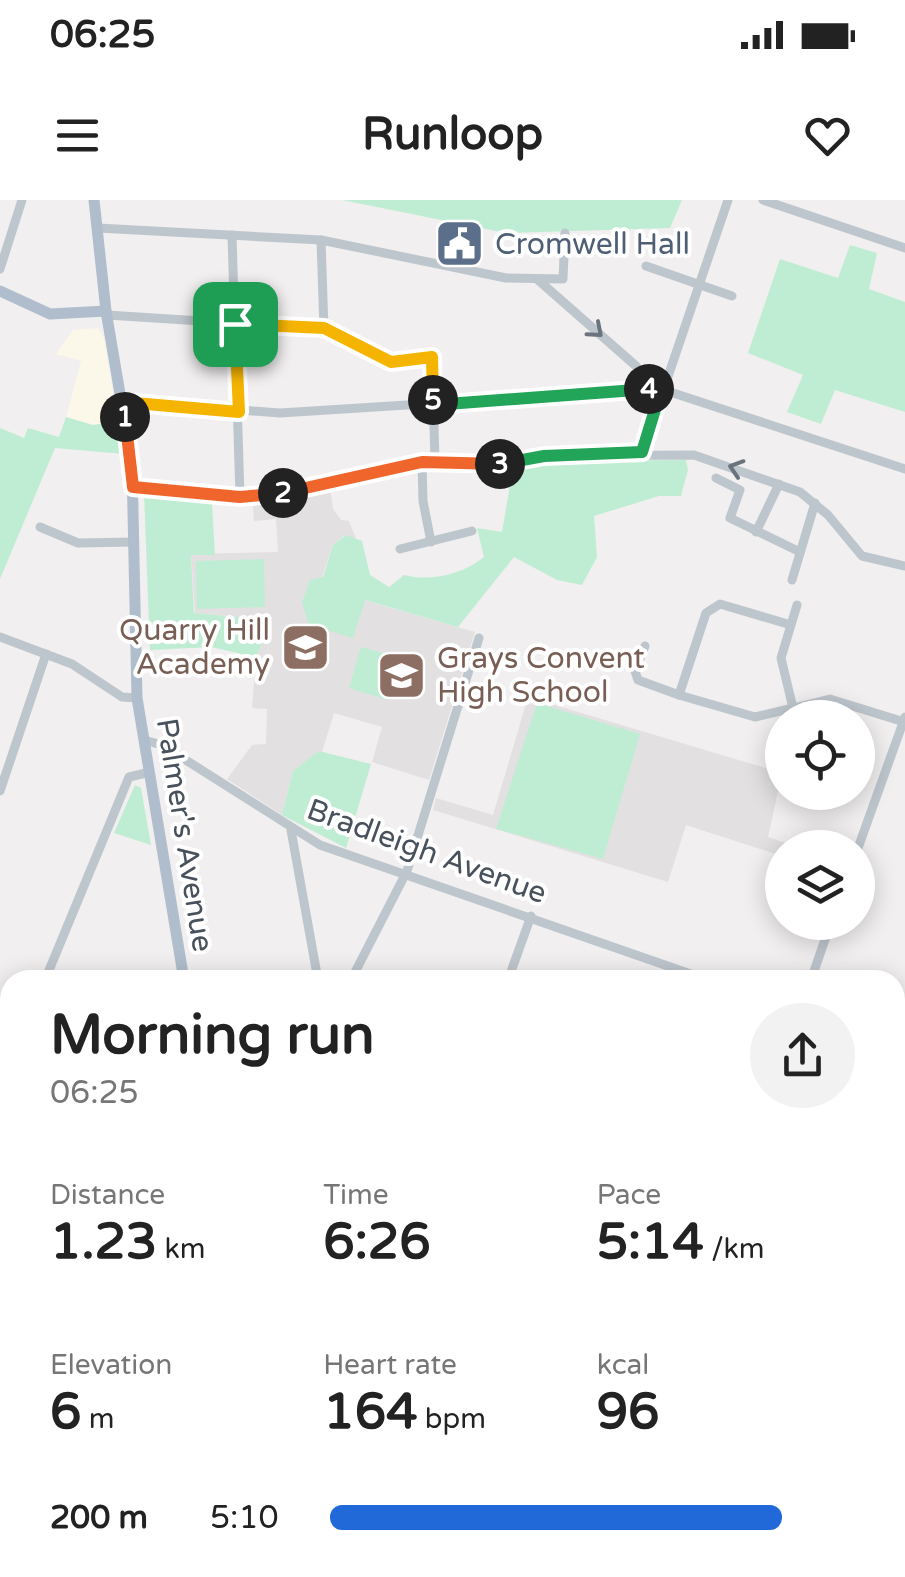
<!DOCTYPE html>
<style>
body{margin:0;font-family:"Varela Round",sans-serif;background:#f2f2f2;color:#222;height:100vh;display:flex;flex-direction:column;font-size:38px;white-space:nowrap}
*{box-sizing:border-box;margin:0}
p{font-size:32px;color:#767676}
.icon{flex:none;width:55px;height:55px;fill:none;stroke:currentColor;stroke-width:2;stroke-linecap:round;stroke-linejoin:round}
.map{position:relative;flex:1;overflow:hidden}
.details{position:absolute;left:0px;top:770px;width:905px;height:608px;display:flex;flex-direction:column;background:#fff;border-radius:30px 30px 0 0;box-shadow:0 5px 25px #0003}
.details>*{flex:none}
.controls{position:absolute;left:765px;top:500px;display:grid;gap:20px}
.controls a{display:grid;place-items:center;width:110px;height:110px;border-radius:50%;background:#fff;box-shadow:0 5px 25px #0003;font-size:50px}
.pin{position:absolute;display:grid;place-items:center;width:85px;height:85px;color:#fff;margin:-42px;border-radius:20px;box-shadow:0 5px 15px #0006}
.km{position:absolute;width:50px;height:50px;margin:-25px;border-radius:50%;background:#222;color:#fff;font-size:28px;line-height:50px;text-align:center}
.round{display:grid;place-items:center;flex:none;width:105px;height:105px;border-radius:52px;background:#f2f2f2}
.summary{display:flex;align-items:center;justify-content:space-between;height:170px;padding:0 50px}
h1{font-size:55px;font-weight:700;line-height:75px}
.stats{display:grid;grid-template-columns:repeat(3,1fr);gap:15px;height:170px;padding:10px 50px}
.stats div{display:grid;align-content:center}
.stats b{font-size:50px;font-weight:700}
.stats small{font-size:28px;font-weight:400}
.stats p{font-size:28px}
ul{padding:0 50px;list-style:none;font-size:32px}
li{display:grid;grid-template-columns:160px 120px 1fr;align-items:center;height:75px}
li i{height:25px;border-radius:12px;background:#2169d9}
.status{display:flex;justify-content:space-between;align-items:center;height:70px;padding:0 50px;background:#fff;direction:ltr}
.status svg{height:28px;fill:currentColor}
header{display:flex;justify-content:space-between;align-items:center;height:130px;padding:0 50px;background:#fff;font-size:45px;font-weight:700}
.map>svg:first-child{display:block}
.commercial{fill:#fbf7e9}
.education{fill:#e2e0e1}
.green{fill:#bfedd3}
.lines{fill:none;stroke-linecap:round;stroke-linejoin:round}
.minor{stroke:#bec6cd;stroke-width:9}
.major{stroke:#b0bdcc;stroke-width:11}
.oneway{stroke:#6b747e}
.split-1-casing{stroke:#fff;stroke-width:20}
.split-2-casing{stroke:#fff;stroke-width:20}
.split-3-casing{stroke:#fff;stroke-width:20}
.split-4-casing{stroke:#fff;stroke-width:20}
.split-5-casing{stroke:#fff;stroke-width:20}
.split-6-casing{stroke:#fff;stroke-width:20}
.split-1{stroke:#f5b400;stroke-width:12}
.split-2{stroke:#f0652b;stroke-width:12}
.split-3{stroke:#f0652b;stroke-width:12}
.split-4{stroke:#22a559;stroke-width:12}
.split-5{stroke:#22a559;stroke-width:12}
.split-6{stroke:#f5b400;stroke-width:12}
.labels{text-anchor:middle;stroke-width:8;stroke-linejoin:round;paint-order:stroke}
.service-label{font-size:30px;fill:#4e5e75;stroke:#fff;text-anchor:start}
.education-label{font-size:30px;fill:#785e54;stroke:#fff;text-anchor:end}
.street-label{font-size:30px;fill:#48515c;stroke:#fff}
</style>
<div class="status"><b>06:25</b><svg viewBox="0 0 49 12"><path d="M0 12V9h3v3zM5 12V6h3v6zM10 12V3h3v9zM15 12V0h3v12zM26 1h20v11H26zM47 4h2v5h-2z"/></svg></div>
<header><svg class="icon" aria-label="menu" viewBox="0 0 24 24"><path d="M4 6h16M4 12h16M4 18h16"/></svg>Runloop<svg class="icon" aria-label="heart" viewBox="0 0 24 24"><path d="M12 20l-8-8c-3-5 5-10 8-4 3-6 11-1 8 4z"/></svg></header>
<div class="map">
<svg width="905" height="1377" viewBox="0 0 905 1377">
<rect width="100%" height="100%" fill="#f1efef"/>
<path class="commercial" d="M98,128L104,138L118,221L93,225L66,217L81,161L56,154L73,130Z"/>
<g class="education">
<path d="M330,288L333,309L341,320L349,321L356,339L345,335L333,345L322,377L364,400L475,432L429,580L372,562L382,527L334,513L322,552L293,571L282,615L227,579L252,545L266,544L267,509L252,508L256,457L265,437L238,417L195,413L191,354L278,352L276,319L254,321L253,306Z"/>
<path d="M528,497L782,573L768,637L797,647L782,648V656L686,625L668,682L433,610L436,598L493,615Z"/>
</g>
<g class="green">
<path d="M342,0H682L670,28L506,33Z"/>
<path d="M850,45L877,53L869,89L905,102V212L835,190L821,224L787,212L803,175L748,153L780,59L838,78Z"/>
<path d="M66,217L93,225L118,221L124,254L55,248L0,379V228L24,238L28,228L59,237Z"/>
<path d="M686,260L688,270L681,296H659L594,316L597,357L582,385L557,380L514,357L458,427L365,400L353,438L309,425L302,402L310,380L323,377L333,345L346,335L362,341L370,375L389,387L404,375C430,382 464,374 484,357L477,328L502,332L513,268L545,261Z"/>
<path d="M144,293L212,303L215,355H191L194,413L238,417L265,437L256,457L211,447L150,450Z"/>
<path d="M264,359L265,407L197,409L196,361Z"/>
<path d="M361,447L400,458L388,500L349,488Z"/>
<path d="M537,503L640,534L603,659L496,629Z"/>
<path d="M319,551L371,564L346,648L282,615L293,571Z"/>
<path d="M135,585L141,588L151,645L114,633Z"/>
</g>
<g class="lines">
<g class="minor">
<path d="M763,0L905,48"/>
<path d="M98,28L321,40L506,78L563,79L565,33"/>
<path d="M232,35L240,297"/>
<path d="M321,40L324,129"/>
<path d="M646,66L732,96"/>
<path d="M0,69L22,0"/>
<path d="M537,79L636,166L649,189"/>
<path d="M107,115L324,129L391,162L432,157L435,261"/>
<path d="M123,201L280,213L661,189L905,269"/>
<path d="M642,253L728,0"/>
<path d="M422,263L423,301L431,342"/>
<path d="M716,278L740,290L730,318L800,352"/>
<path d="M133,287L240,297L293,291L353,274L435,261L506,264L544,256L694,255L800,292L828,315L862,356L905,366"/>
<path d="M40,327L78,343L134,342"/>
<path d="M756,332L779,284"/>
<path d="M400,349L472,331"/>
<path d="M792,380L815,303"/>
<path d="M791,425L720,404L706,413L679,495L755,517L793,508L781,458L797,405"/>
<path d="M0,437L72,464L122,497L137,498"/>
<path d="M645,446L635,471L638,480L679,495"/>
<path d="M793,508L830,499L904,522"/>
<path d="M144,540L162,545L320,645L708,780"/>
<path d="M0,591L46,454"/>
<path d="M291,630L318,780"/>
<path d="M858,648L905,517"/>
<path d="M45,780L129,577L146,573"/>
<path d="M351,780L407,671L479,438"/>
<path d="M508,780L531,716"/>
<path d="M811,780L831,722"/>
<path d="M895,848L905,851"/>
<path d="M1,882L10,862"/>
<path d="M0,978L10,982"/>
<path d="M895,983L905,964"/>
<path d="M895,1163L905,1168"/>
<path d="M0,1290L9,1260"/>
<path d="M0,1333L5,1377"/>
<path d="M279,1368V1377"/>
<path d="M458,1368L489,1377"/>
<path d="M707,1368L726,1377"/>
<path d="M158,1377V1368"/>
<path d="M426,1377L429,1368"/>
<path d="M587,1377L589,1368"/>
<path d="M853,1377L856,1368"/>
</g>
<g class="major">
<path d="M94,0L106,111L132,265L137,498L184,780"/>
<path d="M0,91L50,114L106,111"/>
<path d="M895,1227L905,1248"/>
</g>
</g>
<defs><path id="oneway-chevron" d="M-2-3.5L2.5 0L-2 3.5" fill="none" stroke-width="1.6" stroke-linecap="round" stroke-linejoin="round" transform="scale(2.5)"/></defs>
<g class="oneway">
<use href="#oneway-chevron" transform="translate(596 131) rotate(41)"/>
<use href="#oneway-chevron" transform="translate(736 268) rotate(-162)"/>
</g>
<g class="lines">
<defs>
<path id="split-1" d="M125,217L123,202L239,212L235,124"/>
<path id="split-2" d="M125,217L133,287L240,297L283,293"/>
<path id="split-3" d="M283,293L422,262L500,264"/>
<path id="split-4" d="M500,264L544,256L642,252L661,190L649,189"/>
<path id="split-5" d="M433,200L434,205L649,189"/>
<path id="split-6" d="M235,124L324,128L391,162L432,157L433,200"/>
</defs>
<use href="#split-1" class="split-1-casing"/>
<use href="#split-2" class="split-2-casing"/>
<use href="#split-3" class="split-3-casing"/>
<use href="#split-4" class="split-4-casing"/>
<use href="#split-5" class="split-5-casing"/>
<use href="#split-6" class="split-6-casing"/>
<use href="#split-1" class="split-1"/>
<use href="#split-2" class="split-2"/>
<use href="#split-3" class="split-3"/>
<use href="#split-4" class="split-4"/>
<use href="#split-5" class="split-5"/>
<use href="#split-6" class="split-6"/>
</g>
<defs>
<symbol id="civic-square" viewBox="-11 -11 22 22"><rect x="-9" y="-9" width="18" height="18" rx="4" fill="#5c6f8a" stroke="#fff"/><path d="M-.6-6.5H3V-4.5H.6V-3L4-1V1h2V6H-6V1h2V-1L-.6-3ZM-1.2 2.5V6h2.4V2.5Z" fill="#fff"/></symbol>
<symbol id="school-square" viewBox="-11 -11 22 22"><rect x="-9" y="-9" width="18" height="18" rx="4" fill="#8d6e63" stroke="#fff"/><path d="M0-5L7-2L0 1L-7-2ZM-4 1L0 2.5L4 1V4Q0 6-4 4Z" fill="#fff"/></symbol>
</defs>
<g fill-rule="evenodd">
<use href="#civic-square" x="432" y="16" width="55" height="55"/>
<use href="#school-square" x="278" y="420" width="55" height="55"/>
<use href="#school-square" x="374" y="448" width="55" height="55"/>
</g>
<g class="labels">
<g class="service-label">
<text x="495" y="54">Cromwell Hall</text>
</g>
<g class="education-label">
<text x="270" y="440">Quarry Hill<tspan x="270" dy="34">Academy</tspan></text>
<text x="437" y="468" text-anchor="start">Grays Convent<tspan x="437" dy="34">High School</tspan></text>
</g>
<g class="street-label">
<text transform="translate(185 635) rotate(81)" y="10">Palmer's Avenue</text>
<text transform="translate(427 651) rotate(20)" y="10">Bradleigh Avenue</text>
</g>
</g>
</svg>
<div class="controls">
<a><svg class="icon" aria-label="locate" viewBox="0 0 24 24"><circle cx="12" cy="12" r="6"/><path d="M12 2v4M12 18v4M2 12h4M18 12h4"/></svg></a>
<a><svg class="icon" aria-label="layers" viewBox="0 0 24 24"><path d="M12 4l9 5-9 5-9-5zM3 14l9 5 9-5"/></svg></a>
</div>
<div class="pin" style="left:235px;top:124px;background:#1e9e55"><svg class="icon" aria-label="arrive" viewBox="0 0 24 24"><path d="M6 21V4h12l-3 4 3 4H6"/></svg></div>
<b class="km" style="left:125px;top:217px">1</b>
<b class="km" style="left:283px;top:293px">2</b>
<b class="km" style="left:500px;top:264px">3</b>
<b class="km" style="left:649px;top:189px">4</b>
<b class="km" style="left:433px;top:200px">5</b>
<section class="details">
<div class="summary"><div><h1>Morning run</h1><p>06:25</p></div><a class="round"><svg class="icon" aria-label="share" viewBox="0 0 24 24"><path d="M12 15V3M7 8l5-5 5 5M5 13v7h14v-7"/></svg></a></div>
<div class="stats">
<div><p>Distance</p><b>1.23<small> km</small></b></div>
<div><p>Time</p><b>6:26</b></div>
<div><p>Pace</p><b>5:14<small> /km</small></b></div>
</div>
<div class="stats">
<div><p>Elevation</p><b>6<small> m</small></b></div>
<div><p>Heart rate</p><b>164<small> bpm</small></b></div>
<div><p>kcal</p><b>96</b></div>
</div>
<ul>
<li><b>200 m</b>5:10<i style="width:86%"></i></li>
</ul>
</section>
</div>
